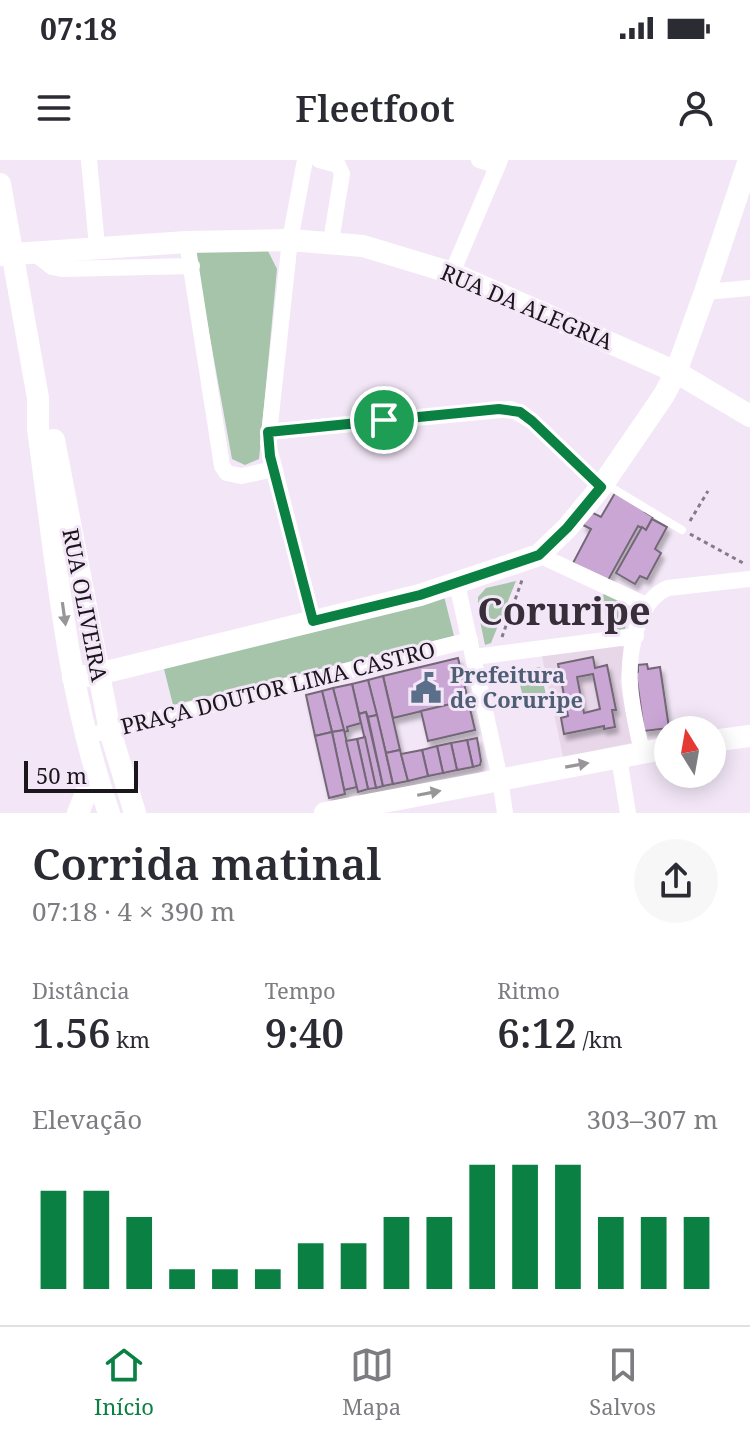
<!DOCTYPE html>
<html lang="pt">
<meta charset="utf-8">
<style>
body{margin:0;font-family:"Noto Serif",serif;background:#f7f7f7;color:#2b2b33;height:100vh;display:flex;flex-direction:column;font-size:30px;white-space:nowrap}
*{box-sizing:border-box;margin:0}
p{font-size:26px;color:#7c7c81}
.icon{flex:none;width:44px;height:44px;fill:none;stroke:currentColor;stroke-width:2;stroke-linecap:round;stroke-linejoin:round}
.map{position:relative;height:653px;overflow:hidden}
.side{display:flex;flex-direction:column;background:#fff;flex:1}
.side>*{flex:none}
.needle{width:52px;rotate:349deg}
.fabs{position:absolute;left:654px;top:556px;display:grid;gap:16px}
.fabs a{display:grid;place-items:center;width:72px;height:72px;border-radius:50%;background:#fff;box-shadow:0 4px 20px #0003;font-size:40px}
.scale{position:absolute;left:24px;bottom:20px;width:114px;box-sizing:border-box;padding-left:8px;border:4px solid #1a161b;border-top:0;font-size:22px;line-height:28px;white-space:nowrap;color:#1a161b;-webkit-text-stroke:6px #f3e7f7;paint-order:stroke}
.pin{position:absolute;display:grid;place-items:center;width:68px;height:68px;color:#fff;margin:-34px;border:4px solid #fff;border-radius:50%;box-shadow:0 2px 8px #0007}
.round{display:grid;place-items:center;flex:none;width:84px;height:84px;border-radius:42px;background:#f7f7f7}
.head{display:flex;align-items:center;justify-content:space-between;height:136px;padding:0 32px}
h1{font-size:44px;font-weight:600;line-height:60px}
.stats{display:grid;grid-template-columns:repeat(3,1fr);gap:12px;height:136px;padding:8px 32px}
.stats div{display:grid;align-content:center}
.stats b{font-size:40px;font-weight:600}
.stats small{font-size:22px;font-weight:400}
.stats p{font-size:22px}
.chart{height:224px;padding:16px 32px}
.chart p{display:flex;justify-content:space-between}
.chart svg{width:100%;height:144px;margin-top:8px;stroke:#0b8043;stroke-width:6}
.status{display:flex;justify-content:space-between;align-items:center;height:56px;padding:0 40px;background:#fff;direction:ltr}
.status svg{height:22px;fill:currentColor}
header{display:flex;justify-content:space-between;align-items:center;height:104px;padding:0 32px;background:#fff;font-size:36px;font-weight:600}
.tabs{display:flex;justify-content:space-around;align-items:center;height:112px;border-top:2px solid #e1e1e2;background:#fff;font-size:22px;color:#7c7c81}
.tabs a{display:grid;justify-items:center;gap:4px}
.tabs .on{color:#0b8043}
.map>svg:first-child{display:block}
.education{fill:#e8d7e9}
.green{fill:#a5c4aa}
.building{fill:#caa6d5;stroke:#736876;stroke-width:2;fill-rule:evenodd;filter:url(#shadow)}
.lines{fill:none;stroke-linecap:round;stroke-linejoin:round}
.path{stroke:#837b85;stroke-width:3;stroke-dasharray:4 4;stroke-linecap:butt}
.lane{stroke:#fff;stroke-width:8}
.street{stroke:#fff;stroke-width:16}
.secondary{stroke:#fff;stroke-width:22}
.oneway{fill:#989698}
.route-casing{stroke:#fff;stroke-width:16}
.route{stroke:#0b8043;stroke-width:10}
.labels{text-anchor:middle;stroke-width:6;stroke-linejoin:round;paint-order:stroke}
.street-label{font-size:22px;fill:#1a161b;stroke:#f3e7f7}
.service-label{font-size:22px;font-weight:bold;fill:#4e5e75;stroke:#f3e7f7;text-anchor:start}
.town-label{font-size:38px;font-weight:bold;fill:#372e3a;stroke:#f3e7f7}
</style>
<div class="status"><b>07:18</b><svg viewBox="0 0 49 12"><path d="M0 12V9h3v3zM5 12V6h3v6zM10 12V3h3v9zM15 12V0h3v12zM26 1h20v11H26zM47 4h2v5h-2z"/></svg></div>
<header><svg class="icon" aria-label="menu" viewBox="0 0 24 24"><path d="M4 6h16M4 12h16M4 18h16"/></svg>Fleetfoot<svg class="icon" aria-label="person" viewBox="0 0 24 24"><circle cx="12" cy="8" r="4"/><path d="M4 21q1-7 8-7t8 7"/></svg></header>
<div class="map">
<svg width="750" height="653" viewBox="0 0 750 653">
<defs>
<filter id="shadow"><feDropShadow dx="3" dy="5.5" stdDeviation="2" flood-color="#0004"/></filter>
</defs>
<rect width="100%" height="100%" fill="#f3e7f7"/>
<path class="education" d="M619,485L625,488L620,522L632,583L563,597L542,496Z"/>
<g class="green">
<path d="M199,89H267L277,109L259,299L245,305L232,299L195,95Z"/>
<path d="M516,421L491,483L485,485L478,452V437L486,428Z"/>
<path d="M605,429L631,443L625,469L608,472L603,436Z"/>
<path d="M444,436L454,476L173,545L163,505Z"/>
<path d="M540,507L547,540L525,546L517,512Z"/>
</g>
<g class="building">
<path d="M615,333L646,350L645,352L653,357L646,370L638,366L607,422L573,403L591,369L583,365L591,352L601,357Z"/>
<path d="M652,359L667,367L655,389L661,393L647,419L640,416L635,424L616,413L642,367L646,370Z"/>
<path d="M593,497L595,508L607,505L616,550H612L615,567L604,569V566L564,574L561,558L568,556L558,504ZM593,514L600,549L584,553L577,517Z"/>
<path d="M458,498L468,540L393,558L383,516Z"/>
<path d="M647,504L648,509L660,507L669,568L644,571L636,513L638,512V505Z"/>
<path d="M383,516L400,590L386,593L368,520Z"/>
<path d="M368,520L377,555L368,557L366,552L359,554L352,524Z"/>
<path d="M352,524L361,563L347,567L348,571L344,572L333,528Z"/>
<path d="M333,528L344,570L332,572L322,531Z"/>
<path d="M322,531L332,572L315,576L306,535Z"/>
<path d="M468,540L475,570L428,581L421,551Z"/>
<path d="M366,552L383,626L376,628L359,554Z"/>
<path d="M377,555L393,624L383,626L368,557Z"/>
<path d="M344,570L357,627L344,630L332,572Z"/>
<path d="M332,572L345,634L329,638L315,576Z"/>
<path d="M365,577L376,628L368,629L357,579Z"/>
<path d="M477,578L481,601L480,605L473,607L467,580Z"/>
<path d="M357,579L368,629L358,632L346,581Z"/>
<path d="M467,580L473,607L457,610L451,583Z"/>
<path d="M451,583L457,610L443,613L437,586Z"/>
<path d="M437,586L443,613L428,616L422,590Z"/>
<path d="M400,590L408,621L393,624L386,593Z"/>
<path d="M422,590L428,616L408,621L401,594Z"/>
</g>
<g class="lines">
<g class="path">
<path d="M690,361L708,331"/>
<path d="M690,374L743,403"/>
<path d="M502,477L522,420"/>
</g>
<path class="lane" d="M604,323L682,370"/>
<g class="street">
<path d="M89,0L97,86"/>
<path d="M305,0L290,80L268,283L313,461"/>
<path d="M319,0L338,5L342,14L331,81"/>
<path d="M479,0L497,6"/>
<path d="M187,82L222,306L227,313L241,316L274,309"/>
<path d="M35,94L52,107L62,109L192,106"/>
<path d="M452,113L500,0"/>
<path d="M705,132L750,128"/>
<path d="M268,272L511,249L532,261L601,327"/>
<path d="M539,395L646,445"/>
<path d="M457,424L500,619L505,653"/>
<path d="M474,497L636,476"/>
<path d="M87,576L470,480"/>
<path d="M642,592C637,569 631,546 630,523C628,493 637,440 668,428L750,419"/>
<path d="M619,598L628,653"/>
</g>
<g class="secondary">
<path d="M0,24L38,238V269C56,398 66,530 109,653"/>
<path d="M0,95L187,82L290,80L363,86L452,113L676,212L750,256"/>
<path d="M54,280L110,571L135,653"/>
<path d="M73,518L98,514L420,435L539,395L567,368L601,327L664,235L676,212L705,132L749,0"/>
<path d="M712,581L750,576"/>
<path d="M78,653L95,611"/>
<path d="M325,653L668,588"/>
</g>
</g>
<defs><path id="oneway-solid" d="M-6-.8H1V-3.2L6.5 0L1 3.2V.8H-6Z" transform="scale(2)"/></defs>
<g class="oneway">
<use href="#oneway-solid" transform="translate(64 454) rotate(82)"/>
<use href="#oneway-solid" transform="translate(577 605) rotate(-10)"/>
<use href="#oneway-solid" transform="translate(429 633) rotate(-11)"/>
</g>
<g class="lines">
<defs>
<path id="route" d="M499,249L520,252L532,261L601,327L567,368L539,395L420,435L313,461L270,296L268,272Z"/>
</defs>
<use href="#route" class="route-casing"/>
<use href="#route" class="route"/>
</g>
<defs>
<symbol id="civic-bare" viewBox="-9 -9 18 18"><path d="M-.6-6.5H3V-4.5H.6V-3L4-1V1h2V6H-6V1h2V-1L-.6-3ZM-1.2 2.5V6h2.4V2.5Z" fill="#5c6f8a" stroke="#f3e7f7" stroke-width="2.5" paint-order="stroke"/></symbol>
</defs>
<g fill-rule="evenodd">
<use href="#civic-bare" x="404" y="506" width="44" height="44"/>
</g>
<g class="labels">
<g class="street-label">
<text transform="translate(527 147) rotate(23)" y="8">RUA DA ALEGRIA</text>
<text transform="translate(85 445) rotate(79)" y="8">RUA OLIVEIRA</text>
<text transform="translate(278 528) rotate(-14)" y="8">PRAÇA DOUTOR LIMA CASTRO</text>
</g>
<g class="service-label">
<text x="450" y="523">Prefeitura<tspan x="450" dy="25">de Coruripe</tspan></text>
</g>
<g class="town-label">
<text x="564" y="465">Coruripe</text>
</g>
</g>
</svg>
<div class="fabs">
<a><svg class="needle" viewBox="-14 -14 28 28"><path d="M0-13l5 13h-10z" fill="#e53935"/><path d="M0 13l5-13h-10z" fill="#7c7c81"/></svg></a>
</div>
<div class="scale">50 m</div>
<div class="pin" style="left:384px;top:260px;background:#1e9e55"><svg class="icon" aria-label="arrive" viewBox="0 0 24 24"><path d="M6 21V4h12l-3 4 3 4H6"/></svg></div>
</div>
<section class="side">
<div class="head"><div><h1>Corrida matinal</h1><p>07:18 · 4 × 390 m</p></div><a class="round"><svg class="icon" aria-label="share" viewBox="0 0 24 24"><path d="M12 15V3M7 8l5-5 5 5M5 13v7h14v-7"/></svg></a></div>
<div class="stats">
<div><p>Distância</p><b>1.56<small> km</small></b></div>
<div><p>Tempo</p><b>9:40</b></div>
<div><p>Ritmo</p><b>6:12<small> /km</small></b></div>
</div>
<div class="chart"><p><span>Elevação</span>303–307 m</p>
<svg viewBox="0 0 160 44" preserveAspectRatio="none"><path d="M5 44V14M15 44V14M25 44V22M35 44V38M45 44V38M55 44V38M65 44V30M75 44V30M85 44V22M95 44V22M105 44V6M115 44V6M125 44V6M135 44V22M145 44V22M155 44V22"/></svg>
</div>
</section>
<nav class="tabs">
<a class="on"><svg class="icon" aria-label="home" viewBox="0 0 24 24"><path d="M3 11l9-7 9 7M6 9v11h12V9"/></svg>Início</a>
<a><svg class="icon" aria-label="map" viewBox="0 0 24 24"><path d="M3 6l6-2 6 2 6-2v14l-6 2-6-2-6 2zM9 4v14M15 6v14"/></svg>Mapa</a>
<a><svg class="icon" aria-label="saved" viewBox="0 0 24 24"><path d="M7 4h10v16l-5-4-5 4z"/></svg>Salvos</a>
</nav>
